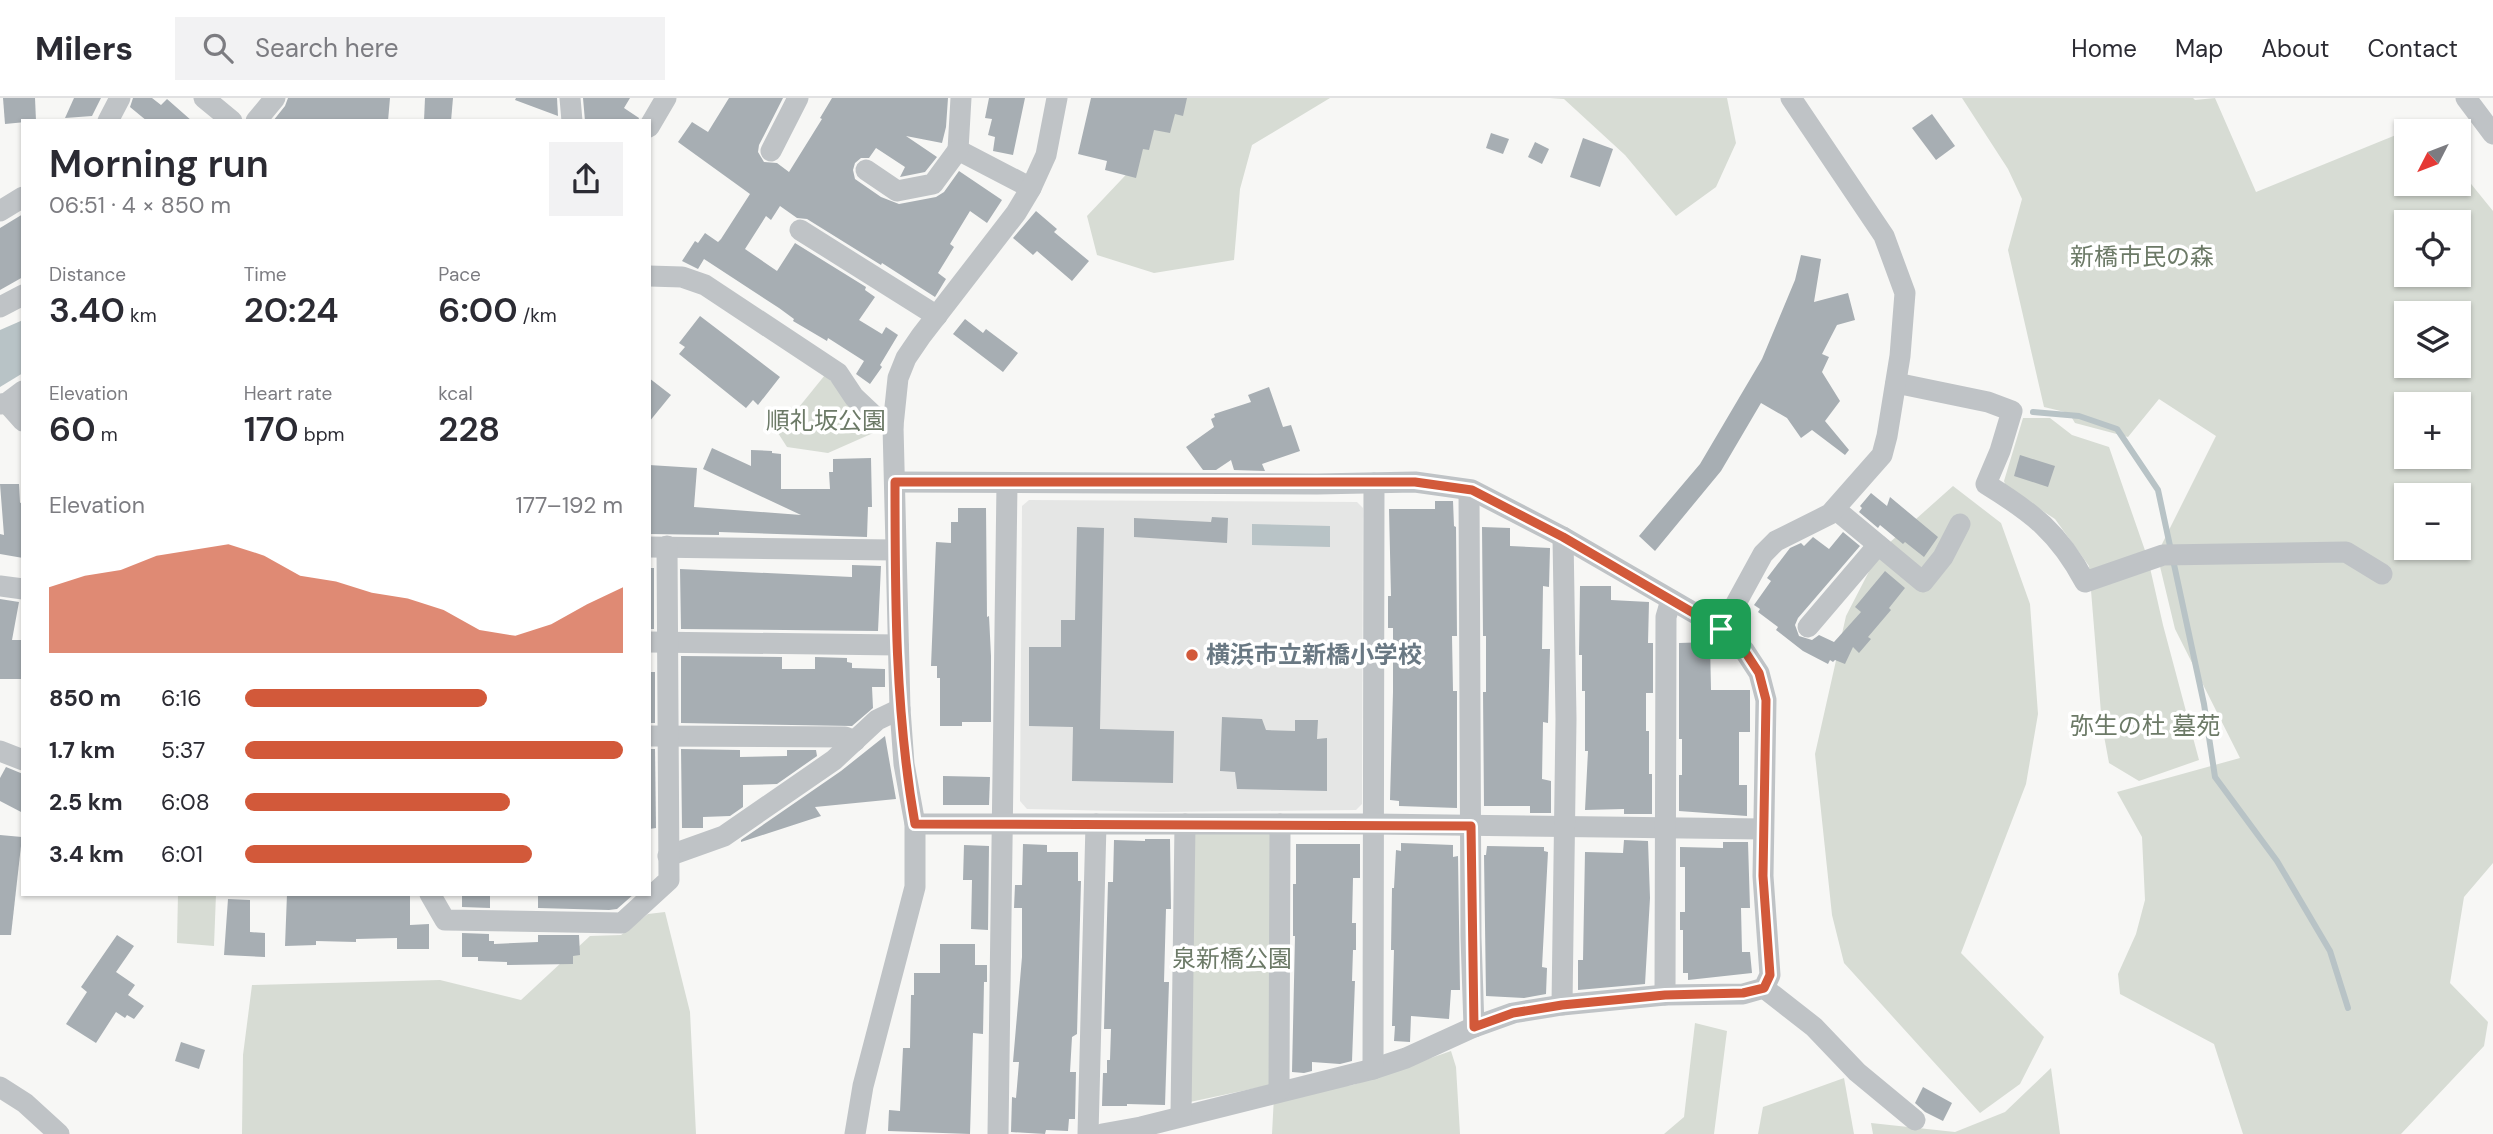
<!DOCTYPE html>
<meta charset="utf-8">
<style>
body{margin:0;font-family:"DM Sans","Noto Sans JP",sans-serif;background:#f2f2f3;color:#2b2b33;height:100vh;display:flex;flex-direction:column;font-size:26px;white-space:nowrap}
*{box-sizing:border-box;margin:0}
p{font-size:23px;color:#7c7c81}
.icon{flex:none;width:38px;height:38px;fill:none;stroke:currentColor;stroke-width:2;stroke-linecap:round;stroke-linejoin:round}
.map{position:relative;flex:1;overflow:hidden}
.sheet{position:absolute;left:21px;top:21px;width:630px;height:777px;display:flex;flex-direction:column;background:#fff;border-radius:0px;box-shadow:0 2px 5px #0004}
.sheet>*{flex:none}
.needle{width:46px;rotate:228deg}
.controls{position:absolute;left:2394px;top:21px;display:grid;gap:14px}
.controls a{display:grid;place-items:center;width:77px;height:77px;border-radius:0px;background:#fff;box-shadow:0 2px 5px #0004;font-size:35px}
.pin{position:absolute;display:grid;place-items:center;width:60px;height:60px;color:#fff;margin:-30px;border-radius:14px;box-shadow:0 4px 10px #0006}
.round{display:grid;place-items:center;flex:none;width:74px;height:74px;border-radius:0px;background:#f2f2f3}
.head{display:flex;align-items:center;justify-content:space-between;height:119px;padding:0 28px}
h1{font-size:38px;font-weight:600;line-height:52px}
.metrics{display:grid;grid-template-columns:repeat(3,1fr);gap:10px;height:119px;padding:7px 28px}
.metrics div{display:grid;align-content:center}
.metrics b{font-size:35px;font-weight:600}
.metrics small{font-size:19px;font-weight:400}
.metrics p{font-size:19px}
.chart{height:196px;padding:14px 28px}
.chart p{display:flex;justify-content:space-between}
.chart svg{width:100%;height:126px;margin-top:7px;fill:#d2593a;opacity:.7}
ul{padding:0 28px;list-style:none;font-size:23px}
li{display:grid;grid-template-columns:112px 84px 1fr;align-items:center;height:52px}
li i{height:18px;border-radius:9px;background:#d2593a}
header{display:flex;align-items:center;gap:42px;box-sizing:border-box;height:98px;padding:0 35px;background:#fff;border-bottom:2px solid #e1e1e2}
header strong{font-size:33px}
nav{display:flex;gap:38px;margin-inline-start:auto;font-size:24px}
.search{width:490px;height:63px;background:#f2f2f3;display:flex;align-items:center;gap:18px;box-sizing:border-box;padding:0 24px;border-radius:0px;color:#7c7c81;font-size:26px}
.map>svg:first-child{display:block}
.built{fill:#e5e6e5}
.green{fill:#d7dcd4;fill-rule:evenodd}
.water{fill:#b8c3c6}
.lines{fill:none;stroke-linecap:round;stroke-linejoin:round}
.stream{stroke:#b8c3c6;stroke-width:6}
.building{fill:#a7aeb3}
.minor{stroke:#bfc3c6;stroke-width:21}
.route-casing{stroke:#fff;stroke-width:14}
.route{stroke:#d2593a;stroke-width:9}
.poi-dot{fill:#d2593a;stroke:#fff;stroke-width:2.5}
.labels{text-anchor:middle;stroke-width:7;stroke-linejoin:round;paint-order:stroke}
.park-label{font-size:24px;fill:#6c7a67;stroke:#fff}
.poi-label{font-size:24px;font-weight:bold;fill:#697883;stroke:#fff;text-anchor:start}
</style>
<header>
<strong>Milers</strong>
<div class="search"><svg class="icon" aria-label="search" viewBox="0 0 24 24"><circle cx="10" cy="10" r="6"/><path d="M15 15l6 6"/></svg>Search here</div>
<nav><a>Home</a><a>Map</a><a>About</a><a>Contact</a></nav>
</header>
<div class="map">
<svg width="2493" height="1036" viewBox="0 0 2493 1036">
<rect width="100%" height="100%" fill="#f7f7f5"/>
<path class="built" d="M1029,402L1357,404L1363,410L1362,706L1356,712L1162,714L1027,711L1020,703L1022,408Z"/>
<g class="green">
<path d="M1159,0H1330L1252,47L1240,91L1234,162L1154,175L1097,157L1087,118L1138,64Z"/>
<path d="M1550,0H1727L1736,45L1716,89L1676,118L1625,57L1564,1Z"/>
<path d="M1962,0H2193L2195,2L2215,0L2256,94L2423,26L2428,33H2406V86H2459V71L2493,113V765L2464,799L2450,885L2488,924L2484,948L2401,1036H2243L2214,946L2120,896L2118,876L2136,836L2145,802L2142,739L2117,694L2240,660L2175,531L2157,456L2216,338L2159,301L2128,339L2075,325L2069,315L2044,309L2008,152L2022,101L2008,71ZM2406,124H2459V177H2406ZM2406,215H2459V268H2406ZM2406,306H2459V359H2406ZM2406,397H2459V450H2406Z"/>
<path d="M825,277L880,332L828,355L787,349L778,335Z"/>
<path d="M2023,320H2050L2072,337L2109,349L2148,461L2163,527L2199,662L2139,683L2109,665L2102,627L2089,468L2055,421L2006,389L2004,383Z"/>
<path d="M1953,388L2001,425L2030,506L2038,616L2026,686L1961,855L2044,939L2020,986L1980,1015L1844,865L1832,817L1815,656L1846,518L1879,454Z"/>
<path d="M1194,735H1272L1270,987L1190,1004Z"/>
<path d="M178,796H216L214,848L177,845Z"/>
<path d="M665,814L690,914L696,1036H242L243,957L252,887L440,882L521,902L590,838L621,837L648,816Z"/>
<path d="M1695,925L1727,933L1714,1036H1664L1684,1019Z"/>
<path d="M1451,953L1456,969L1460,1036H1272L1274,998L1353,987Z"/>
<path d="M2051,970L2060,1036H1873L1871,1025L1955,1034L2005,1014Z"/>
<path d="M1844,980L1854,1036H1758L1763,1009Z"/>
</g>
<g class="water">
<path d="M23,222V275L0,289V232Z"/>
<path d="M1252,426L1330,428V449L1252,447Z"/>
</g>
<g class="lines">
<path class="stream" d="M2033,314L2079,318L2117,331L2158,392L2204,606L2215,679L2277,763L2330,853L2348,910"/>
</g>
<g class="building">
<path d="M3,0H35L36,23L5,26Z"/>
<path d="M74,0H101L92,18L65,20Z"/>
<path d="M133,0H152L161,7L167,1L192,23H147L130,9Z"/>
<path d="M288,0H390L388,23H273L285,8Z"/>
<path d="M425,0H453L451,23H424Z"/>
<path d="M516,0H557L558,18L515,2Z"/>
<path d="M583,0H630L624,10L639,20L638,23H585Z"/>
<path d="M729,0H783L759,47L758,54L764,64L777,65L789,74L822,21L820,20L832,0H948L946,29L942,45L906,38L937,59L925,74L900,79L905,69L876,50L869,60H861L855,65L853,72L855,81L881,99L899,106L936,99L944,94L959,73L1002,102L987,125L970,113L950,146L954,149L938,175L946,181L935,199L882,165L881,167L807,121L797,120L780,108L771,122L766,118L745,151L777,173L795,145L866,189L865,192L875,199L859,222L882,236L886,229L898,237L880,267L882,269L870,286L856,276L864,263L828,240L827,243L793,223L794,221L779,210L704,161L698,171L682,163L695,143L698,145L705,135L718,144L721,141L750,96L678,44L692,24L708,34Z"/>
<path d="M989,0H1025L1013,57L993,53L995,39L988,37L992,21L985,20Z"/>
<path d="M1091,0H1187L1183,18L1175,16L1170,35L1154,32L1149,52L1143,51L1136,80L1105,72L1107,63L1078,56Z"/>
<path d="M1932,16L1955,48L1936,62L1912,30Z"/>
<path d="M1491,35L1509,41L1503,56L1486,50Z"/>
<path d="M1583,40L1613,51L1600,89L1570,79Z"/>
<path d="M1535,44L1549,51L1542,66L1528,59Z"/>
<path d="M1036,113L1057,131L1054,134L1089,163L1072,183L1037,153L1033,157L1013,140Z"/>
<path d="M23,116V179L0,192V130Z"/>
<path d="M1801,157L1821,161L1814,204L1848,195L1855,222L1837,227L1822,256L1829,259L1822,274L1840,303L1825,323L1849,352L1845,357L1812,332L1801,340L1787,320L1761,305L1721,373L1655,453L1639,438L1700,366L1762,261L1795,182Z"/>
<path d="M700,218L780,279L758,307L753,302L746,310L679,256L685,249L679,245Z"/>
<path d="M965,221L983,235L986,231L1018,255L1003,274L953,236Z"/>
<path d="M649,280L671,297L649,324Z"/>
<path d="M1269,289L1283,329L1291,327L1300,353L1262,366L1265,373L1234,372L1231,362L1216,372H1203L1186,349L1214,329L1211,321L1215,319L1214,316L1251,304L1248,297Z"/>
<path d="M712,350L751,368V352L772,353V355L781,356V391H830L829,374H833V361L871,360L872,409H868L867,439L719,434V437L649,436V367L697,370L694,409L801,417L703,371Z"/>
<path d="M2020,357L2055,368L2048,389L2014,378Z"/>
<path d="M0,386H19L20,405L23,404V460L0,456V436L4,437Z"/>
<path d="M1871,395L1887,408L1890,399L1938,439L1924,459L1905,444L1903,446L1880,427L1878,430L1859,414L1862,410L1860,408Z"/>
<path d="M1435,403H1453L1454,428L1456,429L1457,538H1452L1453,593H1457V710L1399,708V703L1390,702L1393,594V530H1388V498H1391L1389,411H1435Z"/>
<path d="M958,410H986L987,519L989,518L991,558V624H962V628H940V580H937V568H931L936,444L951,445V424H958Z"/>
<path d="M1212,419L1228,420L1227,445L1134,439V420L1211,424Z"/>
<path d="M1077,429L1104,430L1100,631L1174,633L1173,685L1072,683L1073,629L1029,628V549H1061V522H1075Z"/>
<path d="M1482,429L1510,430V448L1550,450L1549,489L1543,488L1542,551H1550L1548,625L1543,624L1542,681L1551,683V715H1530V708H1484L1483,594H1486V538H1483Z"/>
<path d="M1843,434L1860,448L1798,520L1795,527L1799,538L1812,542L1819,537L1834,544L1861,514L1855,509L1885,473L1905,490L1889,510L1891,512L1868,539L1871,541L1859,555L1853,549L1845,566L1835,562L1833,564L1830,562L1828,566L1803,553L1776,532L1778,529L1758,514L1760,511L1754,507L1771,483L1767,480L1790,450L1801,445L1804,448L1813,439L1829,451Z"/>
<path d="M852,467L881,468L878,533L681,531L680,471L852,479Z"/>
<rect x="649" y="470" width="5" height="61"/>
<path d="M1580,488H1611V502L1649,504L1648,545H1653V595H1646V633H1649V676H1652V716H1624V711L1585,712L1588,653H1585V593H1582V557H1579Z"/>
<path d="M0,501L19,504L12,542H23V581H0Z"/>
<path d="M1710,544L1711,592H1750V634H1739V687H1747V718L1679,713V677H1682V641H1679V545Z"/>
<path d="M681,558L782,559V571H815V559L847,560V564L852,565V570L885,571V589H872L873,610L852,628L681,625Z"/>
<rect x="649" y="574" width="6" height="51"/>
<path d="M1222,619L1262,621L1266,632L1295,633V622H1318L1317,641L1327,640V693L1237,691L1235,674L1220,673Z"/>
<path d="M885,638L896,701L815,709L821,718L741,744V742L841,673Z"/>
<path d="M649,651H655L656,730L649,731Z"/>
<path d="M681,651L740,652V659L787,658V652H816L817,658L777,686L743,687V709L730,718L703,719V730H682Z"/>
<path d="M6,669L23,676V715L0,703V680Z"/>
<path d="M943,678L990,679L989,707H943Z"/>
<path d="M0,737L22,739L11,837H0Z"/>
<path d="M1145,741H1170L1171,811H1166L1164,884H1169L1165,1007L1127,1006V1008H1102L1103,975H1107V962H1110L1111,931H1104L1108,784H1113L1114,742L1145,743Z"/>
<path d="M1624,742L1648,743L1650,800L1645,886L1578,892V862H1583L1585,754L1623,755Z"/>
<path d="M1723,744H1748L1750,810H1741L1742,854H1750L1752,875L1688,882V875H1683V832H1680V814H1685V769H1680V749L1723,750Z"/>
<path d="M1401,745L1453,747V759L1458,758L1460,892H1451L1449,921L1411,918L1410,944L1394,943L1395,928H1392L1394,852H1391L1392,790H1394L1396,752L1401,753Z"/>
<path d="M1023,746L1047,747V754H1078V783H1081L1077,936L1072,939L1070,974H1076L1075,1021H1069L1068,1033L1046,1032L1045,1036L1011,1034L1012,999L1016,1000L1019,964H1013L1022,859V810H1014L1015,787H1022Z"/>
<path d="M1296,746H1360V780H1353L1352,825H1356V852H1353L1352,883H1355L1352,963L1340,966L1312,964V973L1304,975L1292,974L1295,838H1293V786H1296Z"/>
<path d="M964,747L989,748L988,832L971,831L972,782H963Z"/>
<path d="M1487,748L1544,749V753L1548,754L1542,869L1547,870L1546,896L1524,900L1486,898L1484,757H1486Z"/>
<path d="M287,796H410V827L429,826V851H397V840L356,841V844L316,843V847L285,848Z"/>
<path d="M462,796H490V810L462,809Z"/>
<path d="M538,796H634L617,811L609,812L538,810Z"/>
<path d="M228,801L250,802V834L265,835V859L224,857Z"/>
<path d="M462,835L489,836V843H494V846L538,844V837H579L580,857L573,858V866L507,867V864L478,863V859H462Z"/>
<path d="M117,837L134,848L116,874L135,887L128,897L144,908L134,921L127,917L125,920L116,914L96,945L66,926L87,894L81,889Z"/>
<path d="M940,846H975V867H987V884H984L983,936L973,935L970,1036L888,1033L889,1012L900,1013L903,950H910L911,897H914V875H940Z"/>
<path d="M181,944L205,952L199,971L175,963Z"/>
<path d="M1923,989L1952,1005L1943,1023L1925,1014L1915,1005Z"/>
</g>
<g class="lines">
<g class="minor">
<path d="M204,0L232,23"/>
<path d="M570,0L572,23"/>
<path d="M961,0L958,52L1031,90"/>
<path d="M2466,0L2493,36"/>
<path d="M108,23L120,0"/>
<path d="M256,23L275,0"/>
<path d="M649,29L666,0"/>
<path d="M771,53L798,0"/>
<path d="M866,72L897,93L933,86L958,52"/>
<path d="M0,113L23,99"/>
<path d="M800,132L937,218"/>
<path d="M649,178L682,179L705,187L838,275L854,299L872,316L893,328"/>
<path d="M0,209L23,197"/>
<path d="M1896,285L1988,304L2012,313L2000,353L1986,386C2033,415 2059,435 2085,484L2163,457L2346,454L2382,476"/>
<path d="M7,305L23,323"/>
<path d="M0,306L7,305L23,293"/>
<path d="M895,384L1317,386L1415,384L1472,392L1563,439L1722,531L1744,552L1759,575L1766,602L1763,778L1770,877L1764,890L1743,896L1665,897L1562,907L1513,915L1474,929L1406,960L1373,971L1141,1029L1102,1036"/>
<path d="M1469,392L1471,839L1474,929"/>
<path d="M1835,411L1923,484L1943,459L1960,426"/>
<path d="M649,449L895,452"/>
<path d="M0,488L23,491"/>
<path d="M1808,529L1878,447"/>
<path d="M1722,531L1763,456L1776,443L1830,416L1882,357L1887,338L1900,258L1905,195L1884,138L1791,0"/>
<path d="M649,544L898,547"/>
<path d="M649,638L845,639L855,643"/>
<path d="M0,653L23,662"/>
<path d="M915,726H1373L1763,731"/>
<path d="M668,758L724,738L834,662L877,622L900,611"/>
<path d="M430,796L445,822L622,825L669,782L667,448"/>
<path d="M1764,890L1814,929L1857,974L1915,1022"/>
<path d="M1665,897L1666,519L1671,502"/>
<path d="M1562,907L1566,621L1563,439"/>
<path d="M1373,971L1374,385"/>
<path d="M0,989L25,1005L59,1036"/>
<path d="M1279,993L1280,726"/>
<path d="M1181,1017L1185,726"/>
<path d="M855,1036L863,988L915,789V726L904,666L900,611L893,328L898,280L906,260L921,238L1016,115L1031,90L1046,57L1057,0"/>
<path d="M998,1036L1007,386"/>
<path d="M1088,1036L1096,726"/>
</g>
</g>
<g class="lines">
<defs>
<path id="route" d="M895,384H1415L1472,392L1563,439L1721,531L1744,552L1759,575L1766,602L1763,778L1770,877L1764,890L1743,895L1665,897L1562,907L1513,915L1474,929L1471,728L915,726C895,613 895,499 895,384Z"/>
</defs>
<use href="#route" class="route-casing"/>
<use href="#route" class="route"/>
</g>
<circle class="poi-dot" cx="1192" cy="557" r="7"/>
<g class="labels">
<g class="park-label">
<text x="2142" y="167">新橋市民の森</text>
<text x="826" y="331">順礼坂公園</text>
<text x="2145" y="636">弥生の杜 墓苑</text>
<text x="1232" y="869">泉新橋公園</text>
</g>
<g class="poi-label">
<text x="1206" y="565">横浜市立新橋小学校</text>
</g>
</g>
</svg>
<div class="controls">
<a><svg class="needle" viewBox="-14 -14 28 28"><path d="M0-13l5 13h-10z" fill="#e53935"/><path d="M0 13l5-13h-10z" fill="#7c7c81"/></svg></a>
<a><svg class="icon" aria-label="locate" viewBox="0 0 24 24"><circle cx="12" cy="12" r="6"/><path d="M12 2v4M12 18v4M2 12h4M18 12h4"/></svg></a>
<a><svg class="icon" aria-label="layers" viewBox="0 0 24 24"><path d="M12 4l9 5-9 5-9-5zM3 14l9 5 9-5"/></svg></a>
<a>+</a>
<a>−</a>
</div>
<div class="pin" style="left:1721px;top:531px;background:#1e9e55"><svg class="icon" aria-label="arrive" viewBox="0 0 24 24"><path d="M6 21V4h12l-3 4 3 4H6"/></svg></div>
<section class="sheet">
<div class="head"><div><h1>Morning run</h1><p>06:51 · 4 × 850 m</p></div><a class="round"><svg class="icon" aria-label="share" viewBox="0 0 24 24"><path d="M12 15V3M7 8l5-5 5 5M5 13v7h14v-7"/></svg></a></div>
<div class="metrics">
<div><p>Distance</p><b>3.40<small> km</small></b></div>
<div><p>Time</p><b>20:24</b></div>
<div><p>Pace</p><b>6:00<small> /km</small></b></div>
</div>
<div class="metrics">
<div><p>Elevation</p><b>60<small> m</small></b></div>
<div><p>Heart rate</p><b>170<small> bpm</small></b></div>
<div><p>kcal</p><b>228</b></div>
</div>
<div class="chart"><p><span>Elevation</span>177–192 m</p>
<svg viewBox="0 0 160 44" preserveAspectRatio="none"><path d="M0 44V21L10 17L20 15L30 10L40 8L50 6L60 10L70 17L80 19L90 23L100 25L110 29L120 36L130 38L140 34L150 27L160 21V44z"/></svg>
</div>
<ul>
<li><b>850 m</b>6:16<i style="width:64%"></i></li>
<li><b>1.7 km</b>5:37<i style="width:100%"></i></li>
<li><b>2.5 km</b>6:08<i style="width:70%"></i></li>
<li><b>3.4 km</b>6:01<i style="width:76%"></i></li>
</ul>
</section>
</div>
